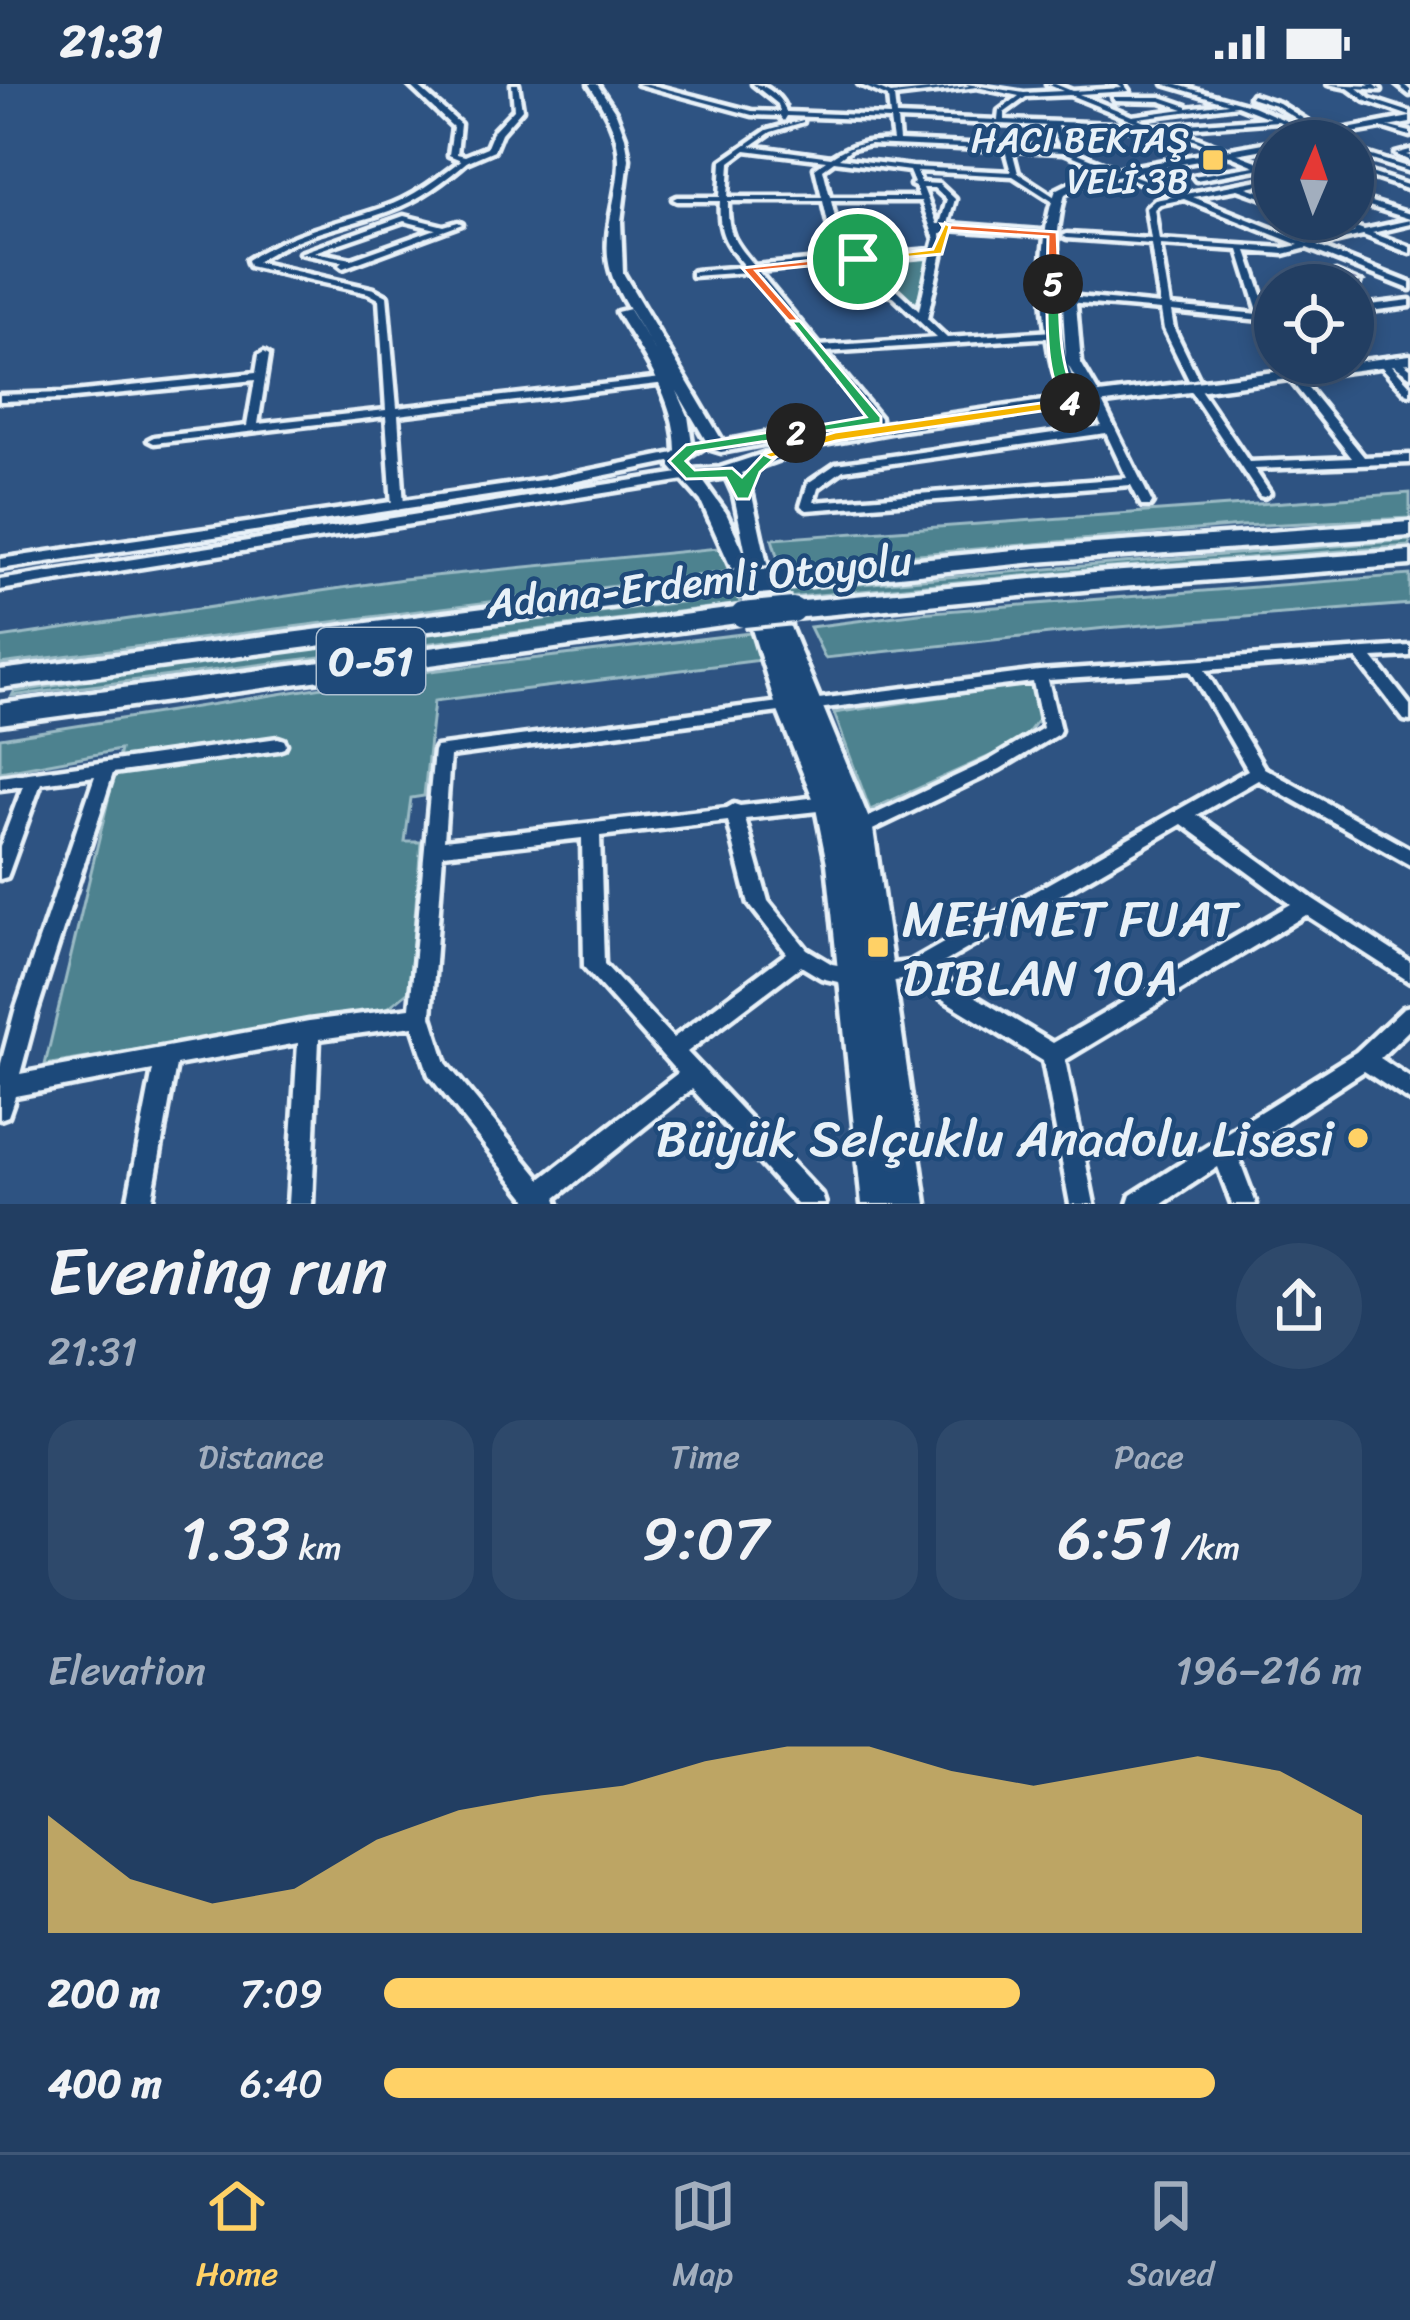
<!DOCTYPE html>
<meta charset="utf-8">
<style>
body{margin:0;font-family:Sriracha,sans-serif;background:#2e496b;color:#f1f3f6;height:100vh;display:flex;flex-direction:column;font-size:45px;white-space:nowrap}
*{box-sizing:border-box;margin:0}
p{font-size:39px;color:#a2aebe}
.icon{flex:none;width:66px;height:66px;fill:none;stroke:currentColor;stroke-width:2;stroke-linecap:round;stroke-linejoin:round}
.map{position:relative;height:1120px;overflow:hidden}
.side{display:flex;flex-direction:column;background:#223e62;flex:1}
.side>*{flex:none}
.needle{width:78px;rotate:2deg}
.tools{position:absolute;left:1254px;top:36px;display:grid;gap:24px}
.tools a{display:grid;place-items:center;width:120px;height:120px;border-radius:50%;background:#223e62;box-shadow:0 6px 18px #0003,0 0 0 3px #3f5777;font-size:60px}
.pin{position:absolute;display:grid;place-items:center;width:102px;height:102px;color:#fff;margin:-51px;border:6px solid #fff;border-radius:50%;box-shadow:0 3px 12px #0007}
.km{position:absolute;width:60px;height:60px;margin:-30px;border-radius:50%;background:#222;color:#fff;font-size:33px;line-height:60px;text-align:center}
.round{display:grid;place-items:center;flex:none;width:126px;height:126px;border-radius:63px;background:#2e496b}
.overview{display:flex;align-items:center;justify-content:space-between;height:204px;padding:0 48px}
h1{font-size:66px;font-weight:600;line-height:90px}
.metrics{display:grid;grid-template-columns:repeat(3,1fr);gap:18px;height:204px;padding:12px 48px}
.metrics div{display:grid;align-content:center;border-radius:30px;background:#2e496b;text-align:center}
.metrics b{font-size:60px;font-weight:600}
.metrics small{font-size:33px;font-weight:400}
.metrics p{font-size:33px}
.chart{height:336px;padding:24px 48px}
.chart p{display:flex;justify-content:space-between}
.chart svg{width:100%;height:216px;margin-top:12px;fill:#ffd166;opacity:.7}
ul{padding:0 48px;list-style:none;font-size:39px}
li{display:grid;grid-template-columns:192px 144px 1fr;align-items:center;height:90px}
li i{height:30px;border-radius:15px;background:#ffd166}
.status{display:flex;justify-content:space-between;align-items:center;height:84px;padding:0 60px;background:#223e62;direction:ltr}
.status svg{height:33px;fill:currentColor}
.tabs{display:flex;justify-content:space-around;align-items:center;height:168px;border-top:3px solid #3f5777;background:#223e62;font-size:33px;color:#a2aebe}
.tabs a{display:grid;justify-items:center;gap:6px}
.tabs .current{color:#ffd166}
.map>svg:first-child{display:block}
.green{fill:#4d828f;stroke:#9abac4;stroke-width:3}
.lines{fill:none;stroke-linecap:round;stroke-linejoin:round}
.minor-casing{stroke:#e8f1f8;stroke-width:9}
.tertiary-casing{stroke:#e8f1f8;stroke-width:9}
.secondary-casing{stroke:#e8f1f8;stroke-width:9}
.motorway-casing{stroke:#e8f1f8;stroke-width:9}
.minor{fill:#1f4a7a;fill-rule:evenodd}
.tertiary{fill:#1f4a7a;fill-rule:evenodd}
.secondary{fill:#1f4a7a;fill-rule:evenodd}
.motorway{fill:#1f4a7a;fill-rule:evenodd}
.motorway-bridge-casing{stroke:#e8f1f8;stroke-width:32;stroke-linecap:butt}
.motorway-bridge{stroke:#1f4a7a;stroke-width:24}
.wall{fill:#5b658a;stroke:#e8f1f8;stroke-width:3}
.shaded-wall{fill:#4a5270;stroke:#e8f1f8;stroke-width:3}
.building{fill:#6a75a0;stroke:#e8f1f8;stroke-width:3}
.split-1{fill:#f0652b;stroke:#fff;stroke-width:3}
.split-2{fill:#22a559;stroke:#fff;stroke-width:3}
.split-3{fill:#22a559;stroke:#fff;stroke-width:3}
.split-4{fill:#f5b400;stroke:#fff;stroke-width:3}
.split-5{fill:#22a559;stroke:#fff;stroke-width:3}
.split-6{fill:#f0652b;stroke:#fff;stroke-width:3}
.split-7{fill:#f5b400;stroke:#fff;stroke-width:3}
.poi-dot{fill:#ffd166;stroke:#1f4a7a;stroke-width:4.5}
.labels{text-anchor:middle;stroke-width:9;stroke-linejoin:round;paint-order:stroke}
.far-poi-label{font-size:36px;fill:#e8f1f8;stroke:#1f4a7a;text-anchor:end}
.shield{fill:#1f4a7a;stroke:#acbfd2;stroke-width:3}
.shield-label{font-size:39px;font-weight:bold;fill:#e8f1f8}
.street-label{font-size:42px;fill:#e8f1f8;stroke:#1f4a7a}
.near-poi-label{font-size:51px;fill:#e8f1f8;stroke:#1f4a7a;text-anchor:start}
</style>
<div class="status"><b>21:31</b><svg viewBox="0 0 49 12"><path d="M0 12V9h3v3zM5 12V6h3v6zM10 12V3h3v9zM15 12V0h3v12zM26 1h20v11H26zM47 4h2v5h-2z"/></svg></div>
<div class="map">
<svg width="1410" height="1120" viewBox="0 0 1410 1120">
<rect width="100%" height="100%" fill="#2e5382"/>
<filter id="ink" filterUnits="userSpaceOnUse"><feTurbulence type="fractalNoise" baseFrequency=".00833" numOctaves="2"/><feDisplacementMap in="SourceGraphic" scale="24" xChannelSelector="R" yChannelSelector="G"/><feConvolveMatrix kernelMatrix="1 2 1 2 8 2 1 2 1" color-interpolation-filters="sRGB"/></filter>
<g filter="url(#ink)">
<g class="green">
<path d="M933,170L916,221L868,178L869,175Z"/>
<path d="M1410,409V434L1241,442L780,482L772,455Z"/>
<path d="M1410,456V462L1096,485L787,514L784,506Z"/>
<path d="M728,463L735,487L0,580V554L403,495Z"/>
<path d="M1410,491V520L1106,544L825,574L810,543L919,529Z"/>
<path d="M738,511L740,520L12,612L14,608L244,572Z"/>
<path d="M759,548L769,575L434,617L424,712L411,714L405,758H421L409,907L388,924L45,981L120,666L0,688V654L405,590Z"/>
<path d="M1035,599L1041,632L1021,658L870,726L834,629Z"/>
</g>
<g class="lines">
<defs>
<g id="minor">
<path d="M638,0H648L752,27L780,28L778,20L753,0C767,0 783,15 786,28L890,32L888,13L859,0H867L891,10L969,2L966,0L1024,9L1063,7L1047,0H1055L1072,7L1122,4L1117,0H1124L1129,7L1079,10L1132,32L1184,25L1160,17L1115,16L1113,13H1161L1187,22V24L1228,19L1164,0H1174L1253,22L1320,52L1315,53L1278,37L1173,45L1275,84V89L1262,84L1196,96L1193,92L1255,82L1167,45L1057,42L1068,65L1122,87L1115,89L1064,68L1012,66L1018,89L1058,115L1055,119L1013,92L917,87L921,99L939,100L955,115L948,140L1054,148L1058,150L1054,152L947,145L945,149H941L942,168L927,235L947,254L1054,247L1059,250L1054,253L825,268L880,334V338H872L749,188L692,192V188L695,187L745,183C725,159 718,149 720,117H677L673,115L677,113H720L722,77L767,46L803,36V38L771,48L751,62L831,73C852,59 868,56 893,57L890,36L787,32L784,37L780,32L752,31ZM977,3L1019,12L999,27L998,36L896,32L894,13ZM1070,11L1144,41L1004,36V29L1026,13ZM1237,21L1270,34L1160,42H1147L1148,39L1138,34ZM897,36L1051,42L1061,64L899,57ZM870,60L1005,66L1011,88L912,83L839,74L852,64ZM746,66L826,76L815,84L822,113H728L730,78ZM834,77L909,87L914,99L911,101L915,103L919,113H830L823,85ZM923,104H934L947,116L940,140H937ZM728,117H823L831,152L852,173L754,182C734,158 727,150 728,117ZM831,117H921L935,155L932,166L861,172L839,151ZM931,171L919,227L866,177ZM857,178L937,254L820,262L758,187Z"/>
<path d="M1328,0L1370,2L1367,0H1374L1381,6L1357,4L1370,15L1410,28V32L1366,17L1348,4Z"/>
<path d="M1396,0H1403L1410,6V11Z"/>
<path d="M1252,10L1279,19L1315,42L1310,43L1275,21L1250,13Z"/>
<path d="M1378,40L1410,48V52L1378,42Z"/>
<path d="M1353,66L1410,84V88L1353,70Z"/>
<path d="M1410,66V70L1406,71L1410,72V77L1395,70Z"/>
<path d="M464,74L470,75C446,96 420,116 389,127C342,144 298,149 256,178L374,205L387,212L397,324L662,294L667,297L666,299L398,331L404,422L398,426L392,422L386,332L154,359L148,356L154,353L247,342L255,296L64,315L0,317V311L64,309L256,289L259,271L264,268L269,271L258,340L386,326L379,215L368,209L249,182L247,176C292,147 333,141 382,124C413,114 438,94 464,74Z"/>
<path d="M1353,83L1410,102V106L1353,87Z"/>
<path d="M1124,88L1185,110L1275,93V97L1247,103L1275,113V118L1238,105L1193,113L1308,159L1355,148L1323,135H1334L1364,146L1410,136V140L1372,149L1410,163V169L1363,151L1317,162L1410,199V205L1307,164L1284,170L1247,167L1269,231H1275V237H1271L1275,249V267L1270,264L1261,236L1171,227L1174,245L1198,294L1189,296L1164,245L1161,226L1068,218L1063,215L1068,212L1160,221L1151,160L1067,154L1063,152L1067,150L1151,155L1146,124L1155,116L1176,112L1124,92ZM1184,115L1299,161L1284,164L1159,156L1154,125L1160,120ZM1160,161L1239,166L1259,230L1170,222Z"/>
<path d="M1353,112L1410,130V135L1353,117Z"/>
<path d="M404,132L444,142L458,138L462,140L343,184L339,181L342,178L300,169ZM404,137L436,145L352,175L314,168Z"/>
<path d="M1410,216V222L1353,229V223Z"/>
<path d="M1392,276H1400L1410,284V292L1392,280Z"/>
<path d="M1380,277H1388L1410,301V310L1406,309L1380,281Z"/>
<path d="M1277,279H1287L1288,281L1283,284Z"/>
<path d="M1292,288L1296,289L1364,373L1410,371V379L1254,385L1270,409L1264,413L1260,412L1188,303L1197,301L1249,378L1352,374L1288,293L1287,291Z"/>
<path d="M1095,313L1101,316L1152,419L1150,422H1142L1131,401L807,426L801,422L808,399L836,380L1102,342L1089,316ZM1106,349L1127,394L814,418L818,404L843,386Z"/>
<path d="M1410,562V572L1373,574L1410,621V637L1404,636L1357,575L1205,586L1264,684L1410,765V781L1258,696L1197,731L1313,815L1410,878V898L1306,831L1065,976L1094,1120H1070L1043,977L910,895L855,902L821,894L801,882L687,968L822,1111L825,1120H797L692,1005L556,1114L558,1120H531L429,991L413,942L319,955L312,1120H288L298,959L176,981L151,1120H127L153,986L15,1012L8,1032L0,1035V983L15,927L95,692L41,699L9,788L7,793L0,795V763L23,702L0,705V693L278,654L284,656L286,660L284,664L278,666L113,689L37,927L20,990L309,937L410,924L434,667L436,663L787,617L793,618L795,622L787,627L450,672L444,756L727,724L734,720L740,722L827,712L833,714L836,719L833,724L827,726L745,735L768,817L807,865L832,880L855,884L910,878L1248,686L1191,587L1048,596L1060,646L1058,650L1000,685L860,752L854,750L851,745L854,740L988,677L1043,644L1033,598L809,626L803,625L801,621L803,617L1039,587ZM728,737L749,820L787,869L673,954L604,880L600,752ZM1182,740L1291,820L1053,959L931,886ZM582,754L584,883L678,989L541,1095L446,979L431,932L443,770Z"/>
<path d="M1410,922V945L1380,974L1410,994V1017L1364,987L1237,1070L1256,1120H1232L1218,1083L1162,1120H1128L1131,1111L1213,1059L1215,1056L1356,968L1403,924Z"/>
</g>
<g id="tertiary">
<path d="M408,0H415L460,40L457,70L465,72L487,63L494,46L514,25L512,0H518L522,25L501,49L494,66L466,78L449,71L453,43Z"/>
<path d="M679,368L684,369V375L548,403L0,485V475L548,395Z"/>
<path d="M692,387L697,388V394L0,506V496Z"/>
</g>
<g id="secondary">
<path d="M589,0H597L616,29L625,53L629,75L621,137L623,189L723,358L804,342L812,347L804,352L721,368L711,365L677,307L688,332L692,359L704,363L687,374V382L692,386L720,384L829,348L1064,314C1040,264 1035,157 1056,106L1086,91L1275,57V63L1089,97L1065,110C1050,162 1058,222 1066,275L1061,185L1067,181L1073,185L1081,279L1099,310L1410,271V279L901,346L818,361L741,389L752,411L768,484L758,490L750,487L741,492L734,490L701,417L671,383V372L676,367C676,314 643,272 617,228L629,225L656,269C643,246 618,213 611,188C600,151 619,113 619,77C619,48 604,24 589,0ZM1068,281L1085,312L1079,313ZM726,393L734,411L747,475L726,429L703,397Z"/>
<path d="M1410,33V39L1306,57H1285Z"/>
<path d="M780,537L790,543L873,745L926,1120H862L827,779L815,719L776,622L752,545L755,540L770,542Z"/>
</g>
<g id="motorway">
<path d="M1410,438V452L1036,478L781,504L768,496L781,488L1036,464Z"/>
<path d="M1410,467V481L1094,505L793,534L780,526L793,518L1094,489Z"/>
<path d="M735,492L748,500L744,505L0,604V586Z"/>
<path d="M743,523L752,525L756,531L752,537L0,640V620Z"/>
</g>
</defs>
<use href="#minor" class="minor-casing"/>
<use href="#tertiary" class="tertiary-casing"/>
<use href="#secondary" class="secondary-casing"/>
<use href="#motorway" class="motorway-casing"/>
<use href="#minor" class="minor"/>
<use href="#tertiary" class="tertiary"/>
<use href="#secondary" class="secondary"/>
<use href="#motorway" class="motorway"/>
<defs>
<g id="motorway-bridge">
<path d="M735,500L781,496"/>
<path d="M743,531L793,526"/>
</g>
</defs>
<use href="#motorway-bridge" class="motorway-bridge-casing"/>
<use href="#motorway-bridge" class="motorway-bridge"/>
</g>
<path class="wall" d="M1316,189L1363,197L1357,214H1353V201H1312Z"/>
<path class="shaded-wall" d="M1363,197L1357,214H1353V201H1345Z"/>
<path class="building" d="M1336,186L1363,197L1343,201L1316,189Z"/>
</g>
<path class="split-1" d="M858,171L862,177L756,187L802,240L795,244L742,184Z"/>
<path class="split-2" d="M791,237H800L881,333V339L791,352V346L866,333Z"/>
<path class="split-3" d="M796,344L801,346V352L696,368L686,377L695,386L732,384L742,393L766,367H776V373L760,388L749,415H737L726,394L686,395L669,377L686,361Z"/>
<path class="split-4" d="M1070,315L1076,322L836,357L771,374L763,370L835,348Z"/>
<path class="split-5" d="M1053,196L1059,200C1060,238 1058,287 1081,319L1070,324C1044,302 1047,236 1047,200Z"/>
<path class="split-6" d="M941,140L1057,148L1059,200H1047L1048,153L945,146Z"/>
<path class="split-7" d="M945,139L950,142L942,170L858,178L852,175L933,165Z"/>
<g class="poi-dot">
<rect x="1201" y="64" width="24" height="24" rx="6"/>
<rect x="866" y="851" width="24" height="24" rx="6"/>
<circle cx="1358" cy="1054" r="12"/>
</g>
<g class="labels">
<g class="far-poi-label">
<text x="1189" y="68">HACI BEKTAŞ<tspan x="1189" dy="41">VELİ 3B</tspan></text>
</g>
<rect class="shield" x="317" y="544" width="108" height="66" rx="9"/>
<g class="shield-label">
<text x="371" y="591">O-51</text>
</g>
<g class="street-label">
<text transform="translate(699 497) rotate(-6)" y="15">Adana-Erdemli Otoyolu</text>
</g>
<g class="near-poi-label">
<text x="902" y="852">MEHMET FUAT<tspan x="902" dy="59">DIBLAN 10A</tspan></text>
<text x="1334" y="1072" text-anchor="end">Büyük Selçuklu Anadolu Lisesi</text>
</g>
</g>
</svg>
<div class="tools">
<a><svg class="needle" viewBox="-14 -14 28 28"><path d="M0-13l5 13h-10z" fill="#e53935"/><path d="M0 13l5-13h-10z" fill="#a2aebe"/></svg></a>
<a><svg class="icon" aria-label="locate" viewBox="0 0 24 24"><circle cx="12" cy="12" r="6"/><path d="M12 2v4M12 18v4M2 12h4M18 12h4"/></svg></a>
</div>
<div class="pin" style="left:858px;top:175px;background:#1e9e55"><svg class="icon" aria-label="arrive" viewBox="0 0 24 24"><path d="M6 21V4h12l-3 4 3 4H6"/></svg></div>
<b class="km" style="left:796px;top:349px">2</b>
<b class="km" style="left:1070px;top:319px">4</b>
<b class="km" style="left:1053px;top:200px">5</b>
</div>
<section class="side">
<div class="overview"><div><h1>Evening run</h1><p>21:31</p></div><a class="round"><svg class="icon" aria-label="share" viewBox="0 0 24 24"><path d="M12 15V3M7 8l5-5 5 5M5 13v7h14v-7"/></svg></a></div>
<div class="metrics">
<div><p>Distance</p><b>1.33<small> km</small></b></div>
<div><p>Time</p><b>9:07</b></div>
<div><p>Pace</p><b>6:51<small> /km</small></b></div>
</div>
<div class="chart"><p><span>Elevation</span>196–216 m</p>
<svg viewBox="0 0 160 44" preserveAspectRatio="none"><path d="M0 44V20L10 33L20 38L30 35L40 25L50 19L60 16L70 14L80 9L90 6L100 6L110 11L120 14L130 11L140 8L150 11L160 20V44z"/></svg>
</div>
<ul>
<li><b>200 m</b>7:09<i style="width:65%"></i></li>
<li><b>400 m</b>6:40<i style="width:85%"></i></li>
</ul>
</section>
<nav class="tabs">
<a class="current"><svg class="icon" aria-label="home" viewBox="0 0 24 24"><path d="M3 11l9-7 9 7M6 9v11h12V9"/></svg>Home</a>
<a><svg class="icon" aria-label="map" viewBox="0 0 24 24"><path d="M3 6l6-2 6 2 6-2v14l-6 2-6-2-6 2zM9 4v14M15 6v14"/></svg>Map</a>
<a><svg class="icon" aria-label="saved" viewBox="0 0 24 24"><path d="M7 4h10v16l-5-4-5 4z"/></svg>Saved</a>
</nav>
